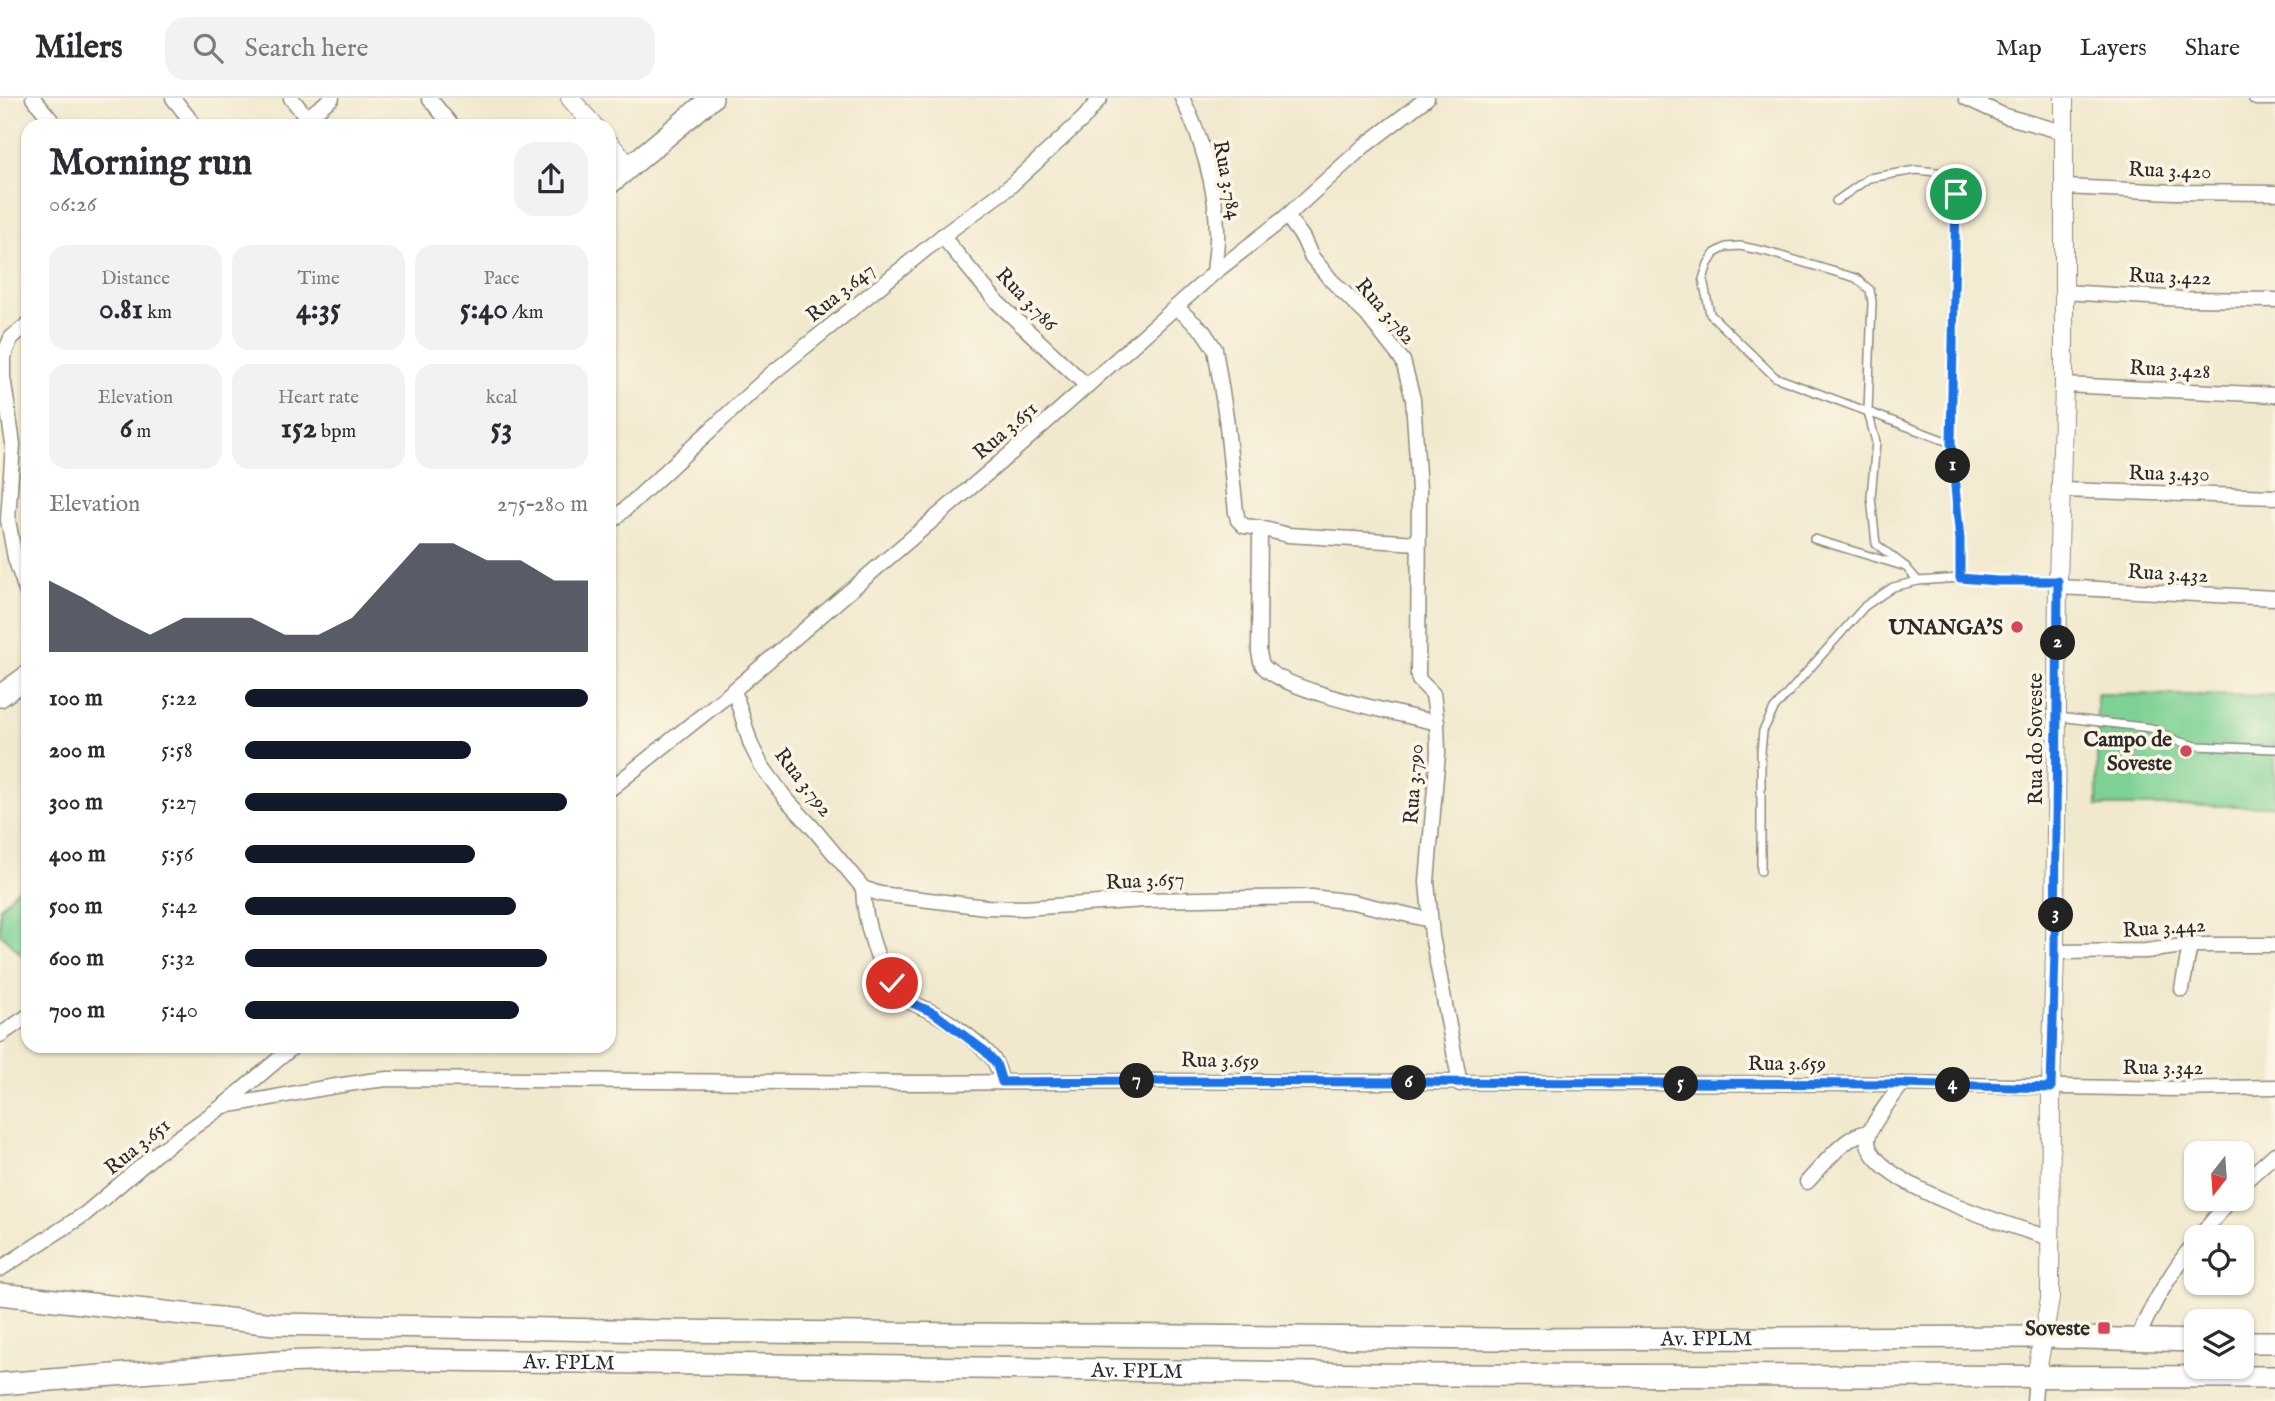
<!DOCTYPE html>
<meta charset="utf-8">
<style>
body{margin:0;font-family:"IM FELL English",serif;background:#f2f2f3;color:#2b2b33;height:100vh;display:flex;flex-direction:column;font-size:26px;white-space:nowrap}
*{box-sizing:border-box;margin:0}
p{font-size:23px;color:#7c7c81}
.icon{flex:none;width:38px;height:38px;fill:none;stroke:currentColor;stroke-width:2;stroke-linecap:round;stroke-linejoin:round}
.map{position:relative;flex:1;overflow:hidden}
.side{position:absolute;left:21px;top:21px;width:595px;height:934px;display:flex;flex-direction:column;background:#fff;border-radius:21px;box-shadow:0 2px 5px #0004}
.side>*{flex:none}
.needle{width:46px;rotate:197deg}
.fabs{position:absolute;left:2184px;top:1043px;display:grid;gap:14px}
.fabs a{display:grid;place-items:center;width:70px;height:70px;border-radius:14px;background:#fff;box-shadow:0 2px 5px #0004;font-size:35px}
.pin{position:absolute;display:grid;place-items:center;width:60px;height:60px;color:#fff;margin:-30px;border:4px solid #fff;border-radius:50%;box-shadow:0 2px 7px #0007}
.km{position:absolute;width:35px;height:35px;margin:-18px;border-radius:50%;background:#222;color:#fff;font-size:19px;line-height:35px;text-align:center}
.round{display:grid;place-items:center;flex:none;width:74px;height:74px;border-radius:21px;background:#f2f2f3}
.head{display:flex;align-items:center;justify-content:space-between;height:119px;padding:0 28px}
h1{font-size:38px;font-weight:700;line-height:52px}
.metrics{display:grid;grid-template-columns:repeat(3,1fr);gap:10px;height:119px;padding:7px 28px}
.metrics div{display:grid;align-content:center;border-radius:18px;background:#f2f2f3;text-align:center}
.metrics b{font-size:30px;font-weight:700}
.metrics small{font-size:19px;font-weight:400}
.metrics p{font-size:19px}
.chart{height:196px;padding:14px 28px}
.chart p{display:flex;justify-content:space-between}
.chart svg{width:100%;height:126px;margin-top:7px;fill:#111827;opacity:.7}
ul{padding:0 28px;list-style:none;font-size:23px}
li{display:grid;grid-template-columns:112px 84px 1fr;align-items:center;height:52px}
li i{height:18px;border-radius:9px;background:#111827}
header{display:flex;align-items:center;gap:42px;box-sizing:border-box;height:98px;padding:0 35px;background:#fff;border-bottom:2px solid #e1e1e2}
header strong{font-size:33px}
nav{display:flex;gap:38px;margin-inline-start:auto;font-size:24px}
.search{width:490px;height:63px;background:#f2f2f3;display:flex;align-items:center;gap:18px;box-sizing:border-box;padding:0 24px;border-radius:21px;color:#7c7c81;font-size:26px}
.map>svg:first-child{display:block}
.green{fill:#7dd194;stroke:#547e60;stroke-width:2}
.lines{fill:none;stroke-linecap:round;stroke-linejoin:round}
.service-casing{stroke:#8e8a7c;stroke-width:10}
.minor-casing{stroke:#8e8a7c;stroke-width:17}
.tertiary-casing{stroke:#8e8a7c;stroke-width:20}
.secondary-casing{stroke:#8e8a7c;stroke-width:24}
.service{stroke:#fff;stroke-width:7}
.minor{stroke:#fff;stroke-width:14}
.tertiary{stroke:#fff;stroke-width:18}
.secondary{stroke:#fff;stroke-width:21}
.route-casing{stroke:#fff;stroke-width:14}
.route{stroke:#1a73e8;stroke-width:9}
.poi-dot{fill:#d1495b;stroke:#fcf5e5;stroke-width:2.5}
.labels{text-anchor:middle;stroke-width:7;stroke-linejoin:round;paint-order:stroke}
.street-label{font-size:21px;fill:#2b2b2b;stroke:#fcf5e5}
.poi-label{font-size:21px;font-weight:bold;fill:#2b2b2b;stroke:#fcf5e5;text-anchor:end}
</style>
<header>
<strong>Milers</strong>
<div class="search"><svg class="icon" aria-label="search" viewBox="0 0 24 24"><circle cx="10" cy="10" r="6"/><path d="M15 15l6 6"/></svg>Search here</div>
<nav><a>Map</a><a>Layers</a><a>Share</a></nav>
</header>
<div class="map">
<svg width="2275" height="1303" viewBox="0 0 2275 1303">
<rect width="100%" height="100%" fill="#fcf5e5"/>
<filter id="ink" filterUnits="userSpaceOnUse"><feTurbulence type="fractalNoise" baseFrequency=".0143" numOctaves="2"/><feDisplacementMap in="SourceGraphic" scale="14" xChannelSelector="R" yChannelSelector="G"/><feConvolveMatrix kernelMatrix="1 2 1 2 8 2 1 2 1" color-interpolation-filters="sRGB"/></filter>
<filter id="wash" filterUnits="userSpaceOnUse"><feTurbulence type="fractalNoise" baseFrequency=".00686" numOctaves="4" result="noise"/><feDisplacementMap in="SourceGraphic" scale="28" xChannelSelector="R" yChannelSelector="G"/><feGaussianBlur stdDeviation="1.57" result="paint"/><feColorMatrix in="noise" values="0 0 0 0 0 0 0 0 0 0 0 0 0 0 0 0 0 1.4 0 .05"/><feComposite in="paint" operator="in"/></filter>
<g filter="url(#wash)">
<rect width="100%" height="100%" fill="#f1e9ce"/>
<g class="green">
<path d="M2097,596L2275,598V708H2097Z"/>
<path d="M28,780V863L0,835V810Z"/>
</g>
</g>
<g filter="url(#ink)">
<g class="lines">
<defs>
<g id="service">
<path d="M1836,103L1869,80L1916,72L1956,76L1951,345L1960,442V480L1997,483H2058"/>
<path d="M1814,441L1906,469L1918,483"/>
<path d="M1906,469L1876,446L1871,399L1876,344L1868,314L1872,204L1870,192L1856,180L1764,153L1740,148L1726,149L1715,155L1708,166L1703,181L1710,216L1775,279L1951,345"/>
<path d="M2058,619L2151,630L2177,643L2196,648L2275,651"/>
<path d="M1761,773V654L1763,633L1774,611L1865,508L1893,489L1918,483L1960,480"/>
</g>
<g id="minor">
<path d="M33,0L56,28"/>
<path d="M173,0L195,28"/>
<path d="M291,0L314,28"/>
<path d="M429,0L452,28"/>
<path d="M1182,0C1201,38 1216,89 1217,131C1218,145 1215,161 1214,175"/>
<path d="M1966,0L2005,18L2063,34"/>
<path d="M2256,0H2275"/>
<path d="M296,28L332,0"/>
<path d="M2063,89L2175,94L2275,95"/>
<path d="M1287,118L1303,140L1311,158L1331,182L1367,217L1403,263L1413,301L1419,392L1418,577L1419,582L1433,596L1437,625L1438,655L1427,784L1432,838L1460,986"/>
<path d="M942,138L997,204L1087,288"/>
<path d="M2063,194L2183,201L2275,202"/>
<path d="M1176,209L1203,233L1215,251L1226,319L1236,414L1238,422L1244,428L1260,430L1259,554C1260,560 1261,566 1264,569C1289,595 1399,615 1437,625"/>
<path d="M28,226L11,240L3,259V279L13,346L8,422L15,460L28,498"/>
<path d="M2064,287L2275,297"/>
<path d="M2062,392L2275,399"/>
<path d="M609,426L770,277L941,139L1008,90L1084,20L1100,0"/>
<path d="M1260,430L1288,437L1418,445"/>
<path d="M2058,489L2275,500"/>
<path d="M734,592L751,647L761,667L786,701L813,730L863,790L880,796L986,809L1024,810L1145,802L1312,799L1353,804L1430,822"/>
<path d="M609,692L734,592L1017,350L1214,175L1287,118L1363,49L1427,0"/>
<path d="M863,790C864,822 877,870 899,895C908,905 920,908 932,914C948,922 986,949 995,964C998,970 1000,978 1002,984"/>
<path d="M2055,854L2146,853L2190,847H2275"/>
<path d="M2182,891L2190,847"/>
<path d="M0,937L28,918"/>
<path d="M1902,986C1893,999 1866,1030 1868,1045C1875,1087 2014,1129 2050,1140"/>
<path d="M223,1008C278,1000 332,986 388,981L922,985L1140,983L1902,986L2175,991L2275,989"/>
<path d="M1807,1084C1824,1067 1844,1037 1869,1034"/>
<path d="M2242,1086L2275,1056"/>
<path d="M2199,1139L2231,1101"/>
<path d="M0,1171L85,1116L157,1055L223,1008L294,948"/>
<path d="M2137,1242C2152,1205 2171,1174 2196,1143"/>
<path d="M2034,1303L2036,1279"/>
</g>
<g id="tertiary">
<path d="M570,0L594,28"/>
<path d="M609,45L630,69"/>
<path d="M2036,1279L2050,1201L2051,990L2055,854L2058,483L2064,287V0"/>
</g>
<g id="secondary">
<path d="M609,86L712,0"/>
<path d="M0,598L28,578"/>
<path id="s1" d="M0,1196L274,1226L658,1233L1501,1241L2044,1239L2196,1243"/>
<path d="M2242,1244H2275"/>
<path id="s2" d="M0,1286L278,1264L377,1261L1438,1277L2275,1279"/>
</g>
</defs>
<use href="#service" class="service-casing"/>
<use href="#minor" class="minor-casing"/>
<use href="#tertiary" class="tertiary-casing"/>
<use href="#secondary" class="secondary-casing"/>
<use href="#service" class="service"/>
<use href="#minor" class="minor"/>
<use href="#tertiary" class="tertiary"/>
<use href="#secondary" class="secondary"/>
</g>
</g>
<g class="lines" filter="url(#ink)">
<defs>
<path id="route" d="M892,885L910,904L934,915L985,953L996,965L1002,984L1140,983L1902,986L2051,990L2055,854L2058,483H1997L1960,480V442L1951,345L1956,96"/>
</defs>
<use href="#route" class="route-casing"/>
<use href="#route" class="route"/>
</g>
<g class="poi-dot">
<circle cx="2017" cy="529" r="7"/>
<circle cx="2186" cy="653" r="7"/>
<rect x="2097" y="1223" width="14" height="14" rx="3.5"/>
</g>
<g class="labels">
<g class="street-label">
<text transform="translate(2170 72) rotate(2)" y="7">Rua 3.420</text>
<text transform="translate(1228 82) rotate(79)" y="7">Rua 3.784</text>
<text transform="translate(2170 178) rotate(2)" y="7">Rua 3.422</text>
<text transform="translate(840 194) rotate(-39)" y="7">Rua 3.647</text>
<text transform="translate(1027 201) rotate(46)" y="7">Rua 3.786</text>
<text transform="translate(1386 213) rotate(49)" y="7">Rua 3.782</text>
<text transform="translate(2170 271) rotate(3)" y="7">Rua 3.428</text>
<text transform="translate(1005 332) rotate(-41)" y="7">Rua 3.651</text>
<text transform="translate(2169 375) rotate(1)" y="7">Rua 3.430</text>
<text transform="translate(2168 475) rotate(3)" y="7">Rua 3.432</text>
<text transform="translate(2035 641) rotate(-90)" y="7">Rua do Soveste</text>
<text transform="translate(804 684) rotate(52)" y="7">Rua 3.792</text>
<text transform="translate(1413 686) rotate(-86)" y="7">Rua 3.790</text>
<text transform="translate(1145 782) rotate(-3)" y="7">Rua 3.657</text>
<text transform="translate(2164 829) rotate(-4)" y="7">Rua 3.442</text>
<text transform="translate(1220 962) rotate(1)" y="7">Rua 3.659</text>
<text x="1787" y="972">Rua 3.659</text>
<text x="2163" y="976">Rua 3.342</text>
<text transform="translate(137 1048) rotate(-39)" y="7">Rua 3.651</text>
<text dy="7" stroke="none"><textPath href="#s1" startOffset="1708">Av. FPLM</textPath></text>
<text dy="7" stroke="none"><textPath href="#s2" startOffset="570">Av. FPLM</textPath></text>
<text dy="7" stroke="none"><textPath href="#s2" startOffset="1138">Av. FPLM</textPath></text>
</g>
<g class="poi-label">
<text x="2003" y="536">UNANGA'S</text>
<text x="2172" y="648">Campo de<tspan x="2172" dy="24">Soveste</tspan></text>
<text x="2090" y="1237">Soveste</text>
</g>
</g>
</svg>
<div class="fabs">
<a><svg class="needle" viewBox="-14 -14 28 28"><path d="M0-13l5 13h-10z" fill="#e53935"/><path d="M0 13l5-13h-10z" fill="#7c7c81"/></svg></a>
<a><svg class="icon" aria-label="locate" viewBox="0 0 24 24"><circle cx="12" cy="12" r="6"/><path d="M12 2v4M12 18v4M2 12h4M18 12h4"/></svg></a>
<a><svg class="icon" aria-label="layers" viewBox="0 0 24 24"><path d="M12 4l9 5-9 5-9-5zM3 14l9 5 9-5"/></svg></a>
</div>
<div class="pin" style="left:1956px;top:96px;background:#1e9e55"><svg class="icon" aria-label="arrive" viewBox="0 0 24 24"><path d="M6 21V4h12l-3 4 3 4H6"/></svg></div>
<div class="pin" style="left:892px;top:885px;background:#d93025"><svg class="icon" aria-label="check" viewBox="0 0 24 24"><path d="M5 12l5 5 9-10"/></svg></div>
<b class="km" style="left:1953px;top:368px">1</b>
<b class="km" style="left:2058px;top:545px">2</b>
<b class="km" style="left:2056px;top:817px">3</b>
<b class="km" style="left:1953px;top:987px">4</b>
<b class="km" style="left:1681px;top:986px">5</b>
<b class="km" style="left:1409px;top:985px">6</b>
<b class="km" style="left:1137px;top:983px">7</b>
<section class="side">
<div class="head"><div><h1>Morning run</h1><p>06:26</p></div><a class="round"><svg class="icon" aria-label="share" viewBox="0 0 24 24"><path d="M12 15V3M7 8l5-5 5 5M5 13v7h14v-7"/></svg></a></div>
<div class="metrics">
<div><p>Distance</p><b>0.81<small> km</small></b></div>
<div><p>Time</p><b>4:35</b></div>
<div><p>Pace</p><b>5:40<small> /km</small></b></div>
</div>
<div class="metrics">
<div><p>Elevation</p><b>6<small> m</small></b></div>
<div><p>Heart rate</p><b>152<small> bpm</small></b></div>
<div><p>kcal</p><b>53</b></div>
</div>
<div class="chart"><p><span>Elevation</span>275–280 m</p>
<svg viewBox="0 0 160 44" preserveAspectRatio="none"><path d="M0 44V19L10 25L20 32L30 38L40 32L50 32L60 32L70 38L80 38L90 32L100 19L110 6L120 6L130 12L140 12L150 19L160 19V44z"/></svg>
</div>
<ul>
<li><b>100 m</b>5:22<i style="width:100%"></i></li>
<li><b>200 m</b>5:58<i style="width:66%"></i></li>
<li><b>300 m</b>5:27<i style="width:94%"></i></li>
<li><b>400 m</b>5:56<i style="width:67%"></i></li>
<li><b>500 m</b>5:42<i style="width:79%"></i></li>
<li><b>600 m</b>5:32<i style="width:88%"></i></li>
<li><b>700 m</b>5:40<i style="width:80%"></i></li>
</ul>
</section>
</div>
